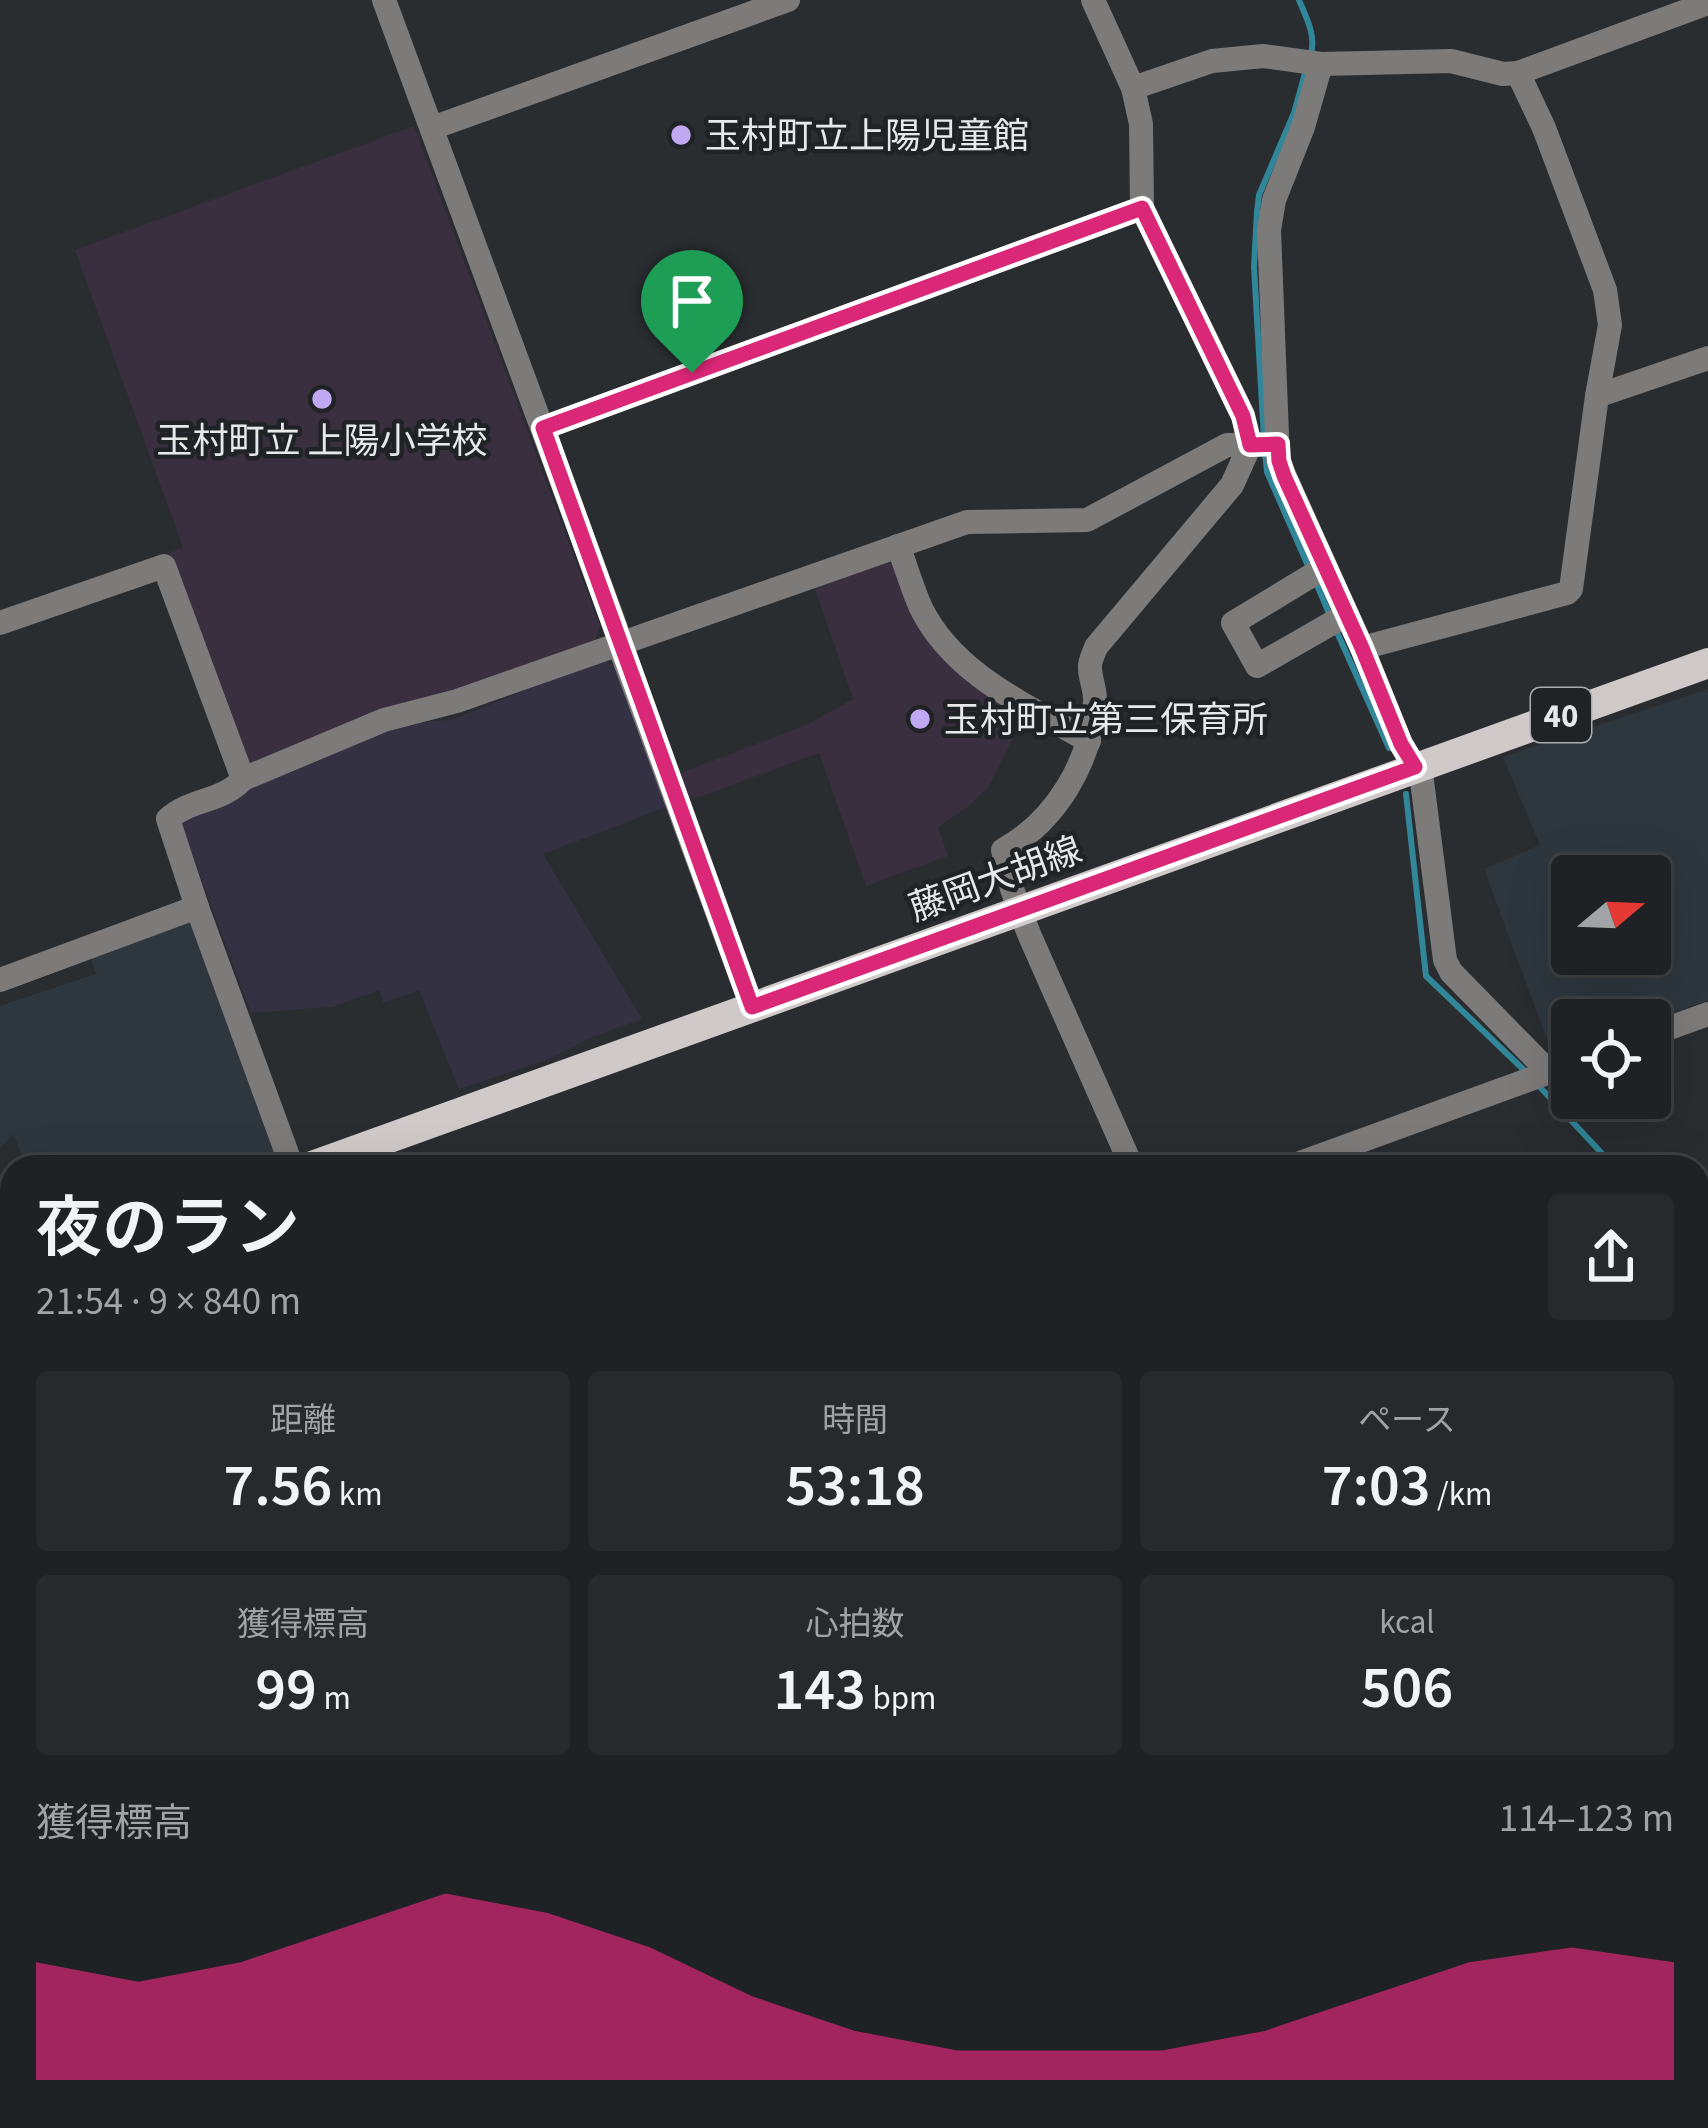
<!DOCTYPE html>
<html lang="ja">
<meta charset="utf-8">
<style>
body{margin:0;font-family:"Source Sans 3","Noto Sans JP",sans-serif;background:#272a2c;color:#f1f3f6;height:100vh;display:flex;flex-direction:column;font-size:45px;white-space:nowrap}
*{box-sizing:border-box;margin:0}
p{font-size:39px;color:#a1a4a6}
.icon{flex:none;width:66px;height:66px;fill:none;stroke:currentColor;stroke-width:2;stroke-linecap:round;stroke-linejoin:round}
.map{position:relative;flex:1;overflow:hidden}
.sheet{position:absolute;left:0px;top:1155px;width:1710px;height:975px;display:flex;flex-direction:column;background:#1f2224;border-radius:36px 36px 0 0;box-shadow:0 12px 48px #0002,0 0 0 3px #3c3f41}
.sheet>*{flex:none}
.needle{width:78px;rotate:71deg}
.controls{position:absolute;left:1551px;top:855px;display:grid;gap:24px}
.controls a{display:grid;place-items:center;width:120px;height:120px;border-radius:12px;background:#1f2224;box-shadow:0 12px 48px #0002,0 0 0 3px #3c3f41;font-size:60px}
.pin{position:absolute;display:grid;place-items:center;width:102px;height:102px;color:#fff;margin:-123px -51px;border-radius:50% 50% 50% 0;rotate:-45deg;box-shadow:0 0 12px #0007}
.pin .icon{rotate:45deg}
.round{display:grid;place-items:center;flex:none;width:126px;height:126px;border-radius:12px;background:#272a2c}
.summary{display:flex;align-items:center;justify-content:space-between;height:204px;padding:0 36px}
h1{font-size:66px;font-weight:600;line-height:90px}
.metrics{display:grid;grid-template-columns:repeat(3,1fr);gap:18px;height:204px;padding:12px 36px}
.metrics div{display:grid;align-content:center;border-radius:12px;background:#272a2c;text-align:center}
.metrics b{font-size:60px;font-weight:600}
.metrics small{font-size:33px;font-weight:400}
.metrics p{font-size:33px}
.chart{height:336px;padding:24px 36px}
.chart p{display:flex;justify-content:space-between}
.chart svg{width:100%;height:216px;margin-top:12px;fill:#db2777;opacity:.7}
.map>svg:first-child{display:block}
.built{fill:#2f373e;fill-rule:evenodd}
.industrial{fill:#343142}
.education{fill:#392f3f}
.lines{fill:none;stroke-linecap:round;stroke-linejoin:round}
.stream{stroke:#318699;stroke-width:6}
.river{stroke:#318699;stroke-width:36}
.minor{stroke:#7d7a7a;stroke-width:24}
.major{stroke:#cfc9c9;stroke-width:30}
.route-casing{stroke:#fff;stroke-width:24}
.route{stroke:#db2777;stroke-width:15}
.poi-dot{fill:#c1a8f3;stroke:#1f2326;stroke-width:4.5}
.labels{text-anchor:middle;stroke-width:9;stroke-linejoin:round;paint-order:stroke}
.shield{fill:#1f2326;stroke:#aaadaf;stroke-width:3}
.shield-label{font-size:33px;font-weight:bold;fill:#e6e8ea}
.poi-label{font-size:36px;fill:#e6e8ea;stroke:#1f2326;text-anchor:start}
.street-label{font-size:36px;fill:#e6e8ea;stroke:#1f2326}
</style>
<div class="map">
<svg width="1708" height="2128" viewBox="0 0 1708 2128">
<rect width="100%" height="100%" fill="#292d30"/>
<g class="built">
<path d="M1708,689V1000L1650,1022L1572,1020V1051L1554,1058L1484,869L1540,845L1503,757ZM1572,876H1650V954H1572Z"/>
<path d="M192,916L277,1156L249,1167H27L13,1134L0,1149V1006L96,974L89,953Z"/>
</g>
<g class="industrial">
<path d="M601,660L615,666L666,807L543,854L642,1019L592,1037L547,1060L459,1089L419,990L383,1003L380,990L332,1007L251,1013L179,818L403,725L454,719Z"/>
<path d="M0,1482L12,1504V1619L0,1623Z"/>
</g>
<g class="education">
<path d="M414,126L600,626L595,640L250,764L243,760L169,553L183,547L75,250Z"/>
<path d="M890,560L896,563L920,617L1025,715L988,788L969,806L938,827L948,856L866,886L819,753L688,801L679,774L810,723L853,699L814,586Z"/>
</g>
<g class="lines">
<g class="stream">
<path d="M1299,0C1306,17 1316,35 1311,53"/>
<path d="M1264,439L1254,267L1257,212L1259,195L1294,113L1307,66"/>
<path d="M1265,453L1267,472L1309,568"/>
<path d="M1315,580L1331,618"/>
<path d="M1336,630L1389,748"/>
<path d="M1406,794L1426,976L1525,1071"/>
<path d="M1538,1085L1609,1161L1626,1167"/>
<path d="M1698,1191L1708,1194"/>
</g>
<g class="river">
<path d="M1698,1836L1708,1807"/>
<path d="M1567,2128L1572,2118"/>
</g>
<g class="minor">
<path d="M384,0L616,628L619,645L752,1007"/>
<path d="M1093,0L1133,88L1141,124L1142,208L1243,415L1250,445L1232,485L1096,647C1094,653 1091,658 1090,665C1089,677 1096,689 1095,702C1091,762 1056,821 1003,850L1012,889L1029,934L1132,1167"/>
<path d="M1321,64L1303,127L1274,200L1269,230L1278,461L1362,648L1401,744L1422,781L1445,960L1451,972L1549,1072"/>
<path d="M1133,88L1212,61L1263,56L1321,64L1451,61L1503,74L1518,73L1708,3"/>
<path d="M432,128L788,0"/>
<path d="M1597,396L1708,358"/>
<path d="M543,428L1142,208"/>
<path d="M898,546C906,566 912,588 921,608C954,675 1028,706 1089,741"/>
<path d="M1327,571H1319L1233,623L1257,666L1346,615"/>
<path d="M0,623L164,566L243,779"/>
<path d="M1362,648L1567,593L1571,589L1597,396L1610,325L1605,290L1544,128L1518,73"/>
<path d="M0,980L197,907"/>
<path d="M1650,1035L1708,1014"/>
<path d="M292,1167L197,907L168,819C189,799 223,802 243,779L384,720L457,701L967,522L1087,520L1227,445L1278,444"/>
<path d="M1289,1167L1572,1064"/>
<path d="M0,1635L12,1631"/>
<path d="M1698,1900L1708,1903"/>
<path d="M0,1935L12,1927"/>
<path d="M541,2118L544,2128"/>
<path d="M852,2118L864,2128"/>
<path d="M1288,2118L1295,2128"/>
<path d="M496,2128L523,2118"/>
<path d="M881,2128L893,2118"/>
<path d="M1502,2128L1518,2118"/>
</g>
<g class="major">
<path d="M309,1167L1708,663"/>
<path d="M0,1282L12,1278"/>
</g>
</g>
<g class="lines">
<defs>
<path id="route" d="M1142,208L1243,416L1250,445L1278,444L1279,461L1284,476L1362,648L1401,744L1415,767L752,1007L543,428Z"/>
</defs>
<use href="#route" class="route-casing"/>
<use href="#route" class="route"/>
</g>
<g class="poi-dot">
<circle cx="681" cy="135" r="12"/>
<circle cx="322" cy="399" r="12"/>
<circle cx="920" cy="719" r="12"/>
</g>
<g class="labels">
<rect class="shield" x="1531" y="688" width="60" height="54" rx="9"/>
<g class="shield-label">
<text x="1561" y="727">40</text>
</g>
<g class="poi-label">
<text x="705" y="148">玉村町立上陽児童館</text>
<text x="322" y="453" text-anchor="middle">玉村町立 上陽小学校</text>
<text x="944" y="732">玉村町立第三保育所</text>
</g>
<g class="street-label">
<text transform="translate(995 878) rotate(-20)" y="13">藤岡大胡線</text>
</g>
</g>
</svg>
<div class="controls">
<a><svg class="needle" viewBox="-14 -14 28 28"><path d="M0-13l5 13h-10z" fill="#e53935"/><path d="M0 13l5-13h-10z" fill="#a1a4a6"/></svg></a>
<a><svg class="icon" aria-label="locate" viewBox="0 0 24 24"><circle cx="12" cy="12" r="6"/><path d="M12 2v4M12 18v4M2 12h4M18 12h4"/></svg></a>
</div>
<div class="pin" style="left:692px;top:373px;background:#1e9e55"><svg class="icon" aria-label="arrive" viewBox="0 0 24 24"><path d="M6 21V4h12l-3 4 3 4H6"/></svg></div>
<section class="sheet">
<div class="summary"><div><h1>夜のラン</h1><p>21:54 · 9 × 840 m</p></div><a class="round"><svg class="icon" aria-label="share" viewBox="0 0 24 24"><path d="M12 15V3M7 8l5-5 5 5M5 13v7h14v-7"/></svg></a></div>
<div class="metrics">
<div><p>距離</p><b>7.56<small> km</small></b></div>
<div><p>時間</p><b>53:18</b></div>
<div><p>ペース</p><b>7:03<small> /km</small></b></div>
</div>
<div class="metrics">
<div><p>獲得標高</p><b>99<small> m</small></b></div>
<div><p>心拍数</p><b>143<small> bpm</small></b></div>
<div><p>kcal</p><b>506</b></div>
</div>
<div class="chart"><p><span>獲得標高</span>114–123 m</p>
<svg viewBox="0 0 160 44" preserveAspectRatio="none"><path d="M0 44V20L10 24L20 20L30 13L40 6L50 10L60 17L70 27L80 34L90 38L100 38L110 38L120 34L130 27L140 20L150 17L160 20V44z"/></svg>
</div>
</section>
</div>
